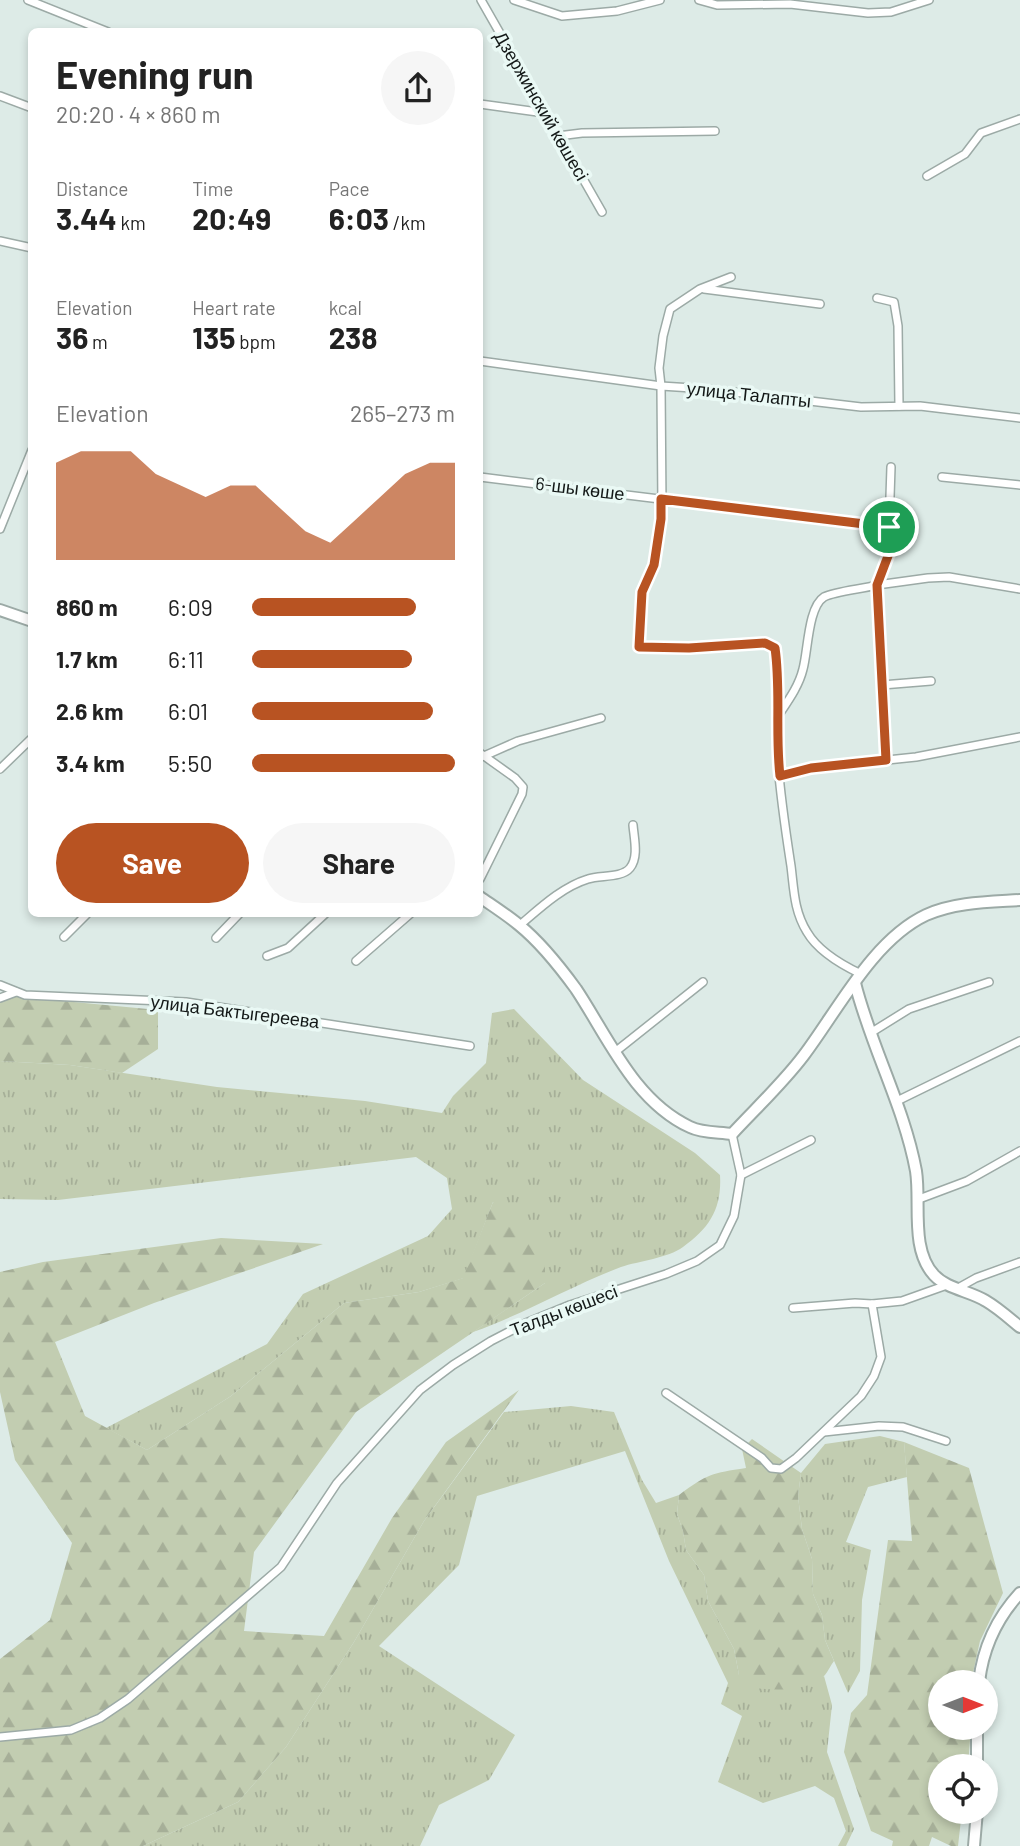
<!DOCTYPE html>
<meta charset="utf-8">
<style>
body{margin:0;font-family:Barlow,sans-serif;background:#f6f6f6;color:#222;height:100vh;display:flex;flex-direction:column;font-size:26px;white-space:nowrap}
*{box-sizing:border-box;margin:0}
p{font-size:23px;color:#767676}
.icon{flex:none;width:38px;height:38px;fill:none;stroke:currentColor;stroke-width:2;stroke-linecap:round;stroke-linejoin:round}
.map{position:relative;flex:1;overflow:hidden}
.panel{position:absolute;left:28px;top:28px;width:455px;height:889px;display:flex;flex-direction:column;background:#fff;border-radius:10px;box-shadow:0 4px 10px #0003}
.panel>*{flex:none}
.needle{width:46px;rotate:90deg}
.fabs{position:absolute;left:928px;top:1670px;display:grid;gap:14px}
.fabs a{display:grid;place-items:center;width:70px;height:70px;border-radius:50%;background:#fff;box-shadow:0 4px 10px #0003;font-size:35px}
.pin{position:absolute;display:grid;place-items:center;width:60px;height:60px;color:#fff;margin:-30px;border:4px solid #fff;border-radius:50%;box-shadow:0 2px 7px #0007}
.round{display:grid;place-items:center;flex:none;width:74px;height:74px;border-radius:37px;background:#f6f6f6}
.head{display:flex;align-items:center;justify-content:space-between;height:119px;padding:0 28px}
h1{font-size:38px;font-weight:700;line-height:52px}
.metrics{display:grid;grid-template-columns:repeat(3,1fr);gap:10px;height:119px;padding:7px 28px}
.metrics div{display:grid;align-content:center}
.metrics b{font-size:30px;font-weight:700}
.metrics small{font-size:19px;font-weight:400}
.metrics p{font-size:19px}
.chart{height:196px;padding:14px 28px}
.chart p{display:flex;justify-content:space-between}
.chart svg{width:100%;height:126px;margin-top:7px;fill:#b85322;opacity:.7}
.cta{display:flex;gap:14px;margin-top:auto;padding:14px 28px}
.cta a{flex:1;height:80px;border-radius:42px;background:#b85322;color:#fff;font-size:28px;font-weight:700;line-height:80px;text-align:center}
.cta a+a{background:#f6f6f6;color:#222}
ul{padding:0 28px;list-style:none;font-size:23px}
li{display:grid;grid-template-columns:112px 84px 1fr;align-items:center;height:52px}
li i{height:18px;border-radius:9px;background:#b85322}
.map>svg:first-child{display:block}
.grass{fill:url(#grass-tufts)}
.forest{fill:url(#forest-firs)}
.lines{fill:none;stroke-linecap:round;stroke-linejoin:round}
.street-casing{stroke:#9caaa6;stroke-width:10}
.secondary-casing{stroke:#9caaa6;stroke-width:14}
.street{stroke:#fff;stroke-width:7}
.secondary{stroke:#fff;stroke-width:10}
.route-casing{stroke:#fff;stroke-width:14}
.route{stroke:#b85322;stroke-width:9}
.labels{text-anchor:middle;stroke-width:7;stroke-linejoin:round;paint-order:stroke}
.street-label{font-size:18px;fill:#131817;stroke:#eaf9f5}
</style>
<div class="map">
<svg width="1020" height="1846" viewBox="0 0 1020 1846">
<defs>
<pattern id="grass-tufts" width="24" height="20" patternUnits="userSpaceOnUse" patternTransform="scale(1.75)"><rect width="24" height="20" fill="#c2cdb1"/><path d="M3 7l-1-3M5 7V3M7 7l1-3M15 17l-1-3M17 17v-4M19 17l1-3" fill="none" stroke="#a6af98"/></pattern>
<pattern id="forest-firs" width="22" height="20" patternUnits="userSpaceOnUse" patternTransform="scale(1.75)"><rect width="22" height="20" fill="#c2cdb1"/><path d="M5 1l3.5 6h-7zM16 11l3.5 6h-7z" fill="#a6af98"/></pattern>
</defs>
<rect width="100%" height="100%" fill="#ddebe7"/>
<g class="grass">
<path d="M514,1009L583,1080L695,1153L720,1175C722,1208 710,1228 683,1247C668,1258 639,1261 621,1267C571,1286 524,1314 473,1332L545,1283L493,1202L464,1278L419,1292L344,1303L231,1396L147,1450L106,1428L267,1344L303,1294L428,1236L452,1209L447,1178L416,1157L58,1200L0,1199V1061L70,1065L217,1087L365,1101L442,1113L453,1096L486,1063L492,1013Z"/>
<path d="M571,1406L614,1412L642,1480L656,1503L679,1495L677,1514L683,1531L686,1550L704,1575L708,1601L734,1649L739,1675L804,1686L824,1676L832,1705L827,1752L854,1829L846,1846H838L846,1831L834,1798L815,1786L763,1803L718,1782L742,1716L721,1704L728,1683L669,1561L625,1451L477,1496L459,1565L379,1646L515,1735L489,1780L439,1805L420,1846H143L238,1802L286,1747L354,1642L424,1521L504,1412Z"/>
<path d="M880,1436L904,1442L907,1477L868,1487L846,1542L871,1550L862,1600L860,1671L848,1693L825,1640L822,1615L813,1594L812,1559L802,1529L798,1496L801,1473L825,1444Z"/>
</g>
<g class="forest">
<path d="M0,995L158,1010V1049L122,1073L70,1065L0,1061Z"/>
<path d="M493,1202L545,1242V1283L356,1412L254,1552L244,1631L324,1636L392,1518L446,1442L519,1390L424,1521L354,1642L286,1747L238,1802L143,1846H0V1659L50,1620L72,1543L15,1460L0,1392V1272L43,1262L221,1238L323,1244L154,1303L55,1342L85,1416L147,1450L231,1396L344,1303L419,1292L463,1278Z"/>
<path d="M752,1439L801,1473L798,1496L802,1529L812,1559L813,1594L822,1615L825,1640L834,1661C831,1665 828,1671 825,1675C806,1694 769,1690 745,1687L739,1675L734,1649L708,1601L704,1575L686,1550L683,1531L677,1514L679,1495C707,1474 712,1473 746,1468L742,1449Z"/>
<path d="M904,1442L969,1468L1003,1593L980,1641L971,1682H940V1727H971L968,1766H940V1811H962L958,1846H951L932,1837L929,1846H892L893,1841L871,1831L844,1752L851,1713L867,1695L888,1540L912,1541Z"/>
</g>
<g class="lines">
<defs>
<g id="street">
<path d="M28,0L108,32"/>
<path d="M481,0L602,212"/>
<path d="M514,0L562,16L617,11L660,0"/>
<path d="M699,0L717,5L790,4L868,13L891,12L929,0"/>
<path d="M0,96L32,108"/>
<path d="M480,104L545,113"/>
<path d="M558,136L582,133L715,131"/>
<path d="M927,176L965,154L981,133L1020,119"/>
<path d="M0,241L32,248"/>
<path d="M731,277L700,289L670,309L663,336L659,368L661,386L662,507L654,565L642,592L639,647L689,648L765,643L774,648C780,682 776,715 777,749C779,789 785,827 791,866C794,890 794,911 807,932C818,951 842,965 861,974"/>
<path d="M704,289L820,304"/>
<path d="M877,298L894,302L898,326L899,406"/>
<path d="M480,361L661,386L708,389L861,407L920,406L1020,418"/>
<path d="M891,467L888,556L877,585L928,578L949,577L1020,589"/>
<path d="M480,477L889,527"/>
<path d="M942,477L1020,485"/>
<path d="M0,529L32,450"/>
<path d="M882,685L931,681"/>
<path d="M778,716C788,701 799,686 803,669C808,651 808,607 824,597C836,591 863,589 877,585L886,760"/>
<path d="M480,753L515,778L523,787L522,794L480,879"/>
<path d="M484,756L518,741L601,718"/>
<path d="M0,769L32,738"/>
<path d="M780,776L811,768L916,757L1020,737"/>
<path d="M520,925C540,908 562,887 588,879C600,875 622,878 630,868C639,857 634,838 633,825"/>
<path d="M64,937L87,914"/>
<path d="M216,938L239,914"/>
<path d="M267,956L288,948L325,914"/>
<path d="M356,961L410,914"/>
<path d="M0,985L25,995L186,1002L470,1046"/>
<path d="M0,998L16,992"/>
<path d="M872,1032L909,1009L989,982"/>
<path d="M615,1052L703,982"/>
<path d="M897,1101L1020,1041"/>
<path d="M741,1175L811,1140"/>
<path d="M919,1199L967,1181L1020,1151"/>
<path d="M958,1288L976,1278L1020,1262"/>
<path d="M793,1308L855,1303L872,1304L902,1301L947,1285"/>
<path d="M666,1393L762,1458L771,1468L781,1469L796,1458L861,1396L874,1376L881,1357L872,1304"/>
<path d="M824,1432L879,1426L903,1427L946,1441"/>
<path d="M0,1737L71,1730L100,1718L128,1699L281,1567L337,1483L420,1390L453,1365L491,1341L526,1323L570,1305L666,1274L697,1261L720,1245L734,1216L741,1175L732,1134"/>
</g>
<g id="secondary">
<path d="M0,610L32,621"/>
<path d="M480,897C493,906 507,915 519,925C540,942 560,967 576,989C608,1037 634,1101 690,1127C702,1133 718,1132 732,1134C756,1108 783,1083 804,1055C838,1010 873,940 926,915C955,902 989,902 1020,900"/>
<path d="M855,983C871,1047 904,1106 916,1171C921,1203 910,1249 934,1275C947,1289 970,1291 986,1301C998,1308 1009,1318 1020,1327"/>
<path d="M979,1682C983,1648 996,1619 1020,1593"/>
<path d="M977,1727V1766"/>
<path d="M974,1846L977,1811"/>
</g>
</defs>
<use href="#street" class="street-casing"/>
<use href="#secondary" class="secondary-casing"/>
<use href="#street" class="street"/>
<use href="#secondary" class="secondary"/>
</g>
<g class="lines">
<defs>
<path id="route" d="M661,499L889,527L888,556L877,585L886,760L811,768L780,776C775,733 781,690 775,648L765,643L689,648L639,647L642,592L654,565L661,519Z"/>
</defs>
<use href="#route" class="route-casing"/>
<use href="#route" class="route"/>
</g>
<g class="labels">
<g class="street-label">
<text transform="translate(541 106) rotate(60)" y="6">Дзержинский көшесі</text>
<text transform="translate(749 395) rotate(6)" y="6">улица Талапты</text>
<text transform="translate(580 489) rotate(7)" y="6">6-шы көше</text>
<text transform="translate(235 1012) rotate(7)" y="6">улица Бактыгереева</text>
<text transform="translate(564 1311) rotate(-21)" y="6">Талды көшесі</text>
</g>
</g>
</svg>
<div class="fabs">
<a><svg class="needle" viewBox="-14 -14 28 28"><path d="M0-13l5 13h-10z" fill="#e53935"/><path d="M0 13l5-13h-10z" fill="#767676"/></svg></a>
<a><svg class="icon" aria-label="locate" viewBox="0 0 24 24"><circle cx="12" cy="12" r="6"/><path d="M12 2v4M12 18v4M2 12h4M18 12h4"/></svg></a>
</div>
<div class="pin" style="left:889px;top:527px;background:#1e9e55"><svg class="icon" aria-label="arrive" viewBox="0 0 24 24"><path d="M6 21V4h12l-3 4 3 4H6"/></svg></div>
<section class="panel">
<div class="head"><div><h1>Evening run</h1><p>20:20 · 4 × 860 m</p></div><a class="round"><svg class="icon" aria-label="share" viewBox="0 0 24 24"><path d="M12 15V3M7 8l5-5 5 5M5 13v7h14v-7"/></svg></a></div>
<div class="metrics">
<div><p>Distance</p><b>3.44<small> km</small></b></div>
<div><p>Time</p><b>20:49</b></div>
<div><p>Pace</p><b>6:03<small> /km</small></b></div>
</div>
<div class="metrics">
<div><p>Elevation</p><b>36<small> m</small></b></div>
<div><p>Heart rate</p><b>135<small> bpm</small></b></div>
<div><p>kcal</p><b>238</b></div>
</div>
<div class="chart"><p><span>Elevation</span>265–273 m</p>
<svg viewBox="0 0 160 44" preserveAspectRatio="none"><path d="M0 44V10L10 6L20 6L30 6L40 14L50 18L60 22L70 18L80 18L90 26L100 34L110 38L120 30L130 22L140 14L150 10L160 10V44z"/></svg>
</div>
<ul>
<li><b>860 m</b>6:09<i style="width:81%"></i></li>
<li><b>1.7 km</b>6:11<i style="width:79%"></i></li>
<li><b>2.6 km</b>6:01<i style="width:89%"></i></li>
<li><b>3.4 km</b>5:50<i style="width:100%"></i></li>
</ul>
<div class="cta"><a>Save</a><a>Share</a></div>
</section>
</div>
